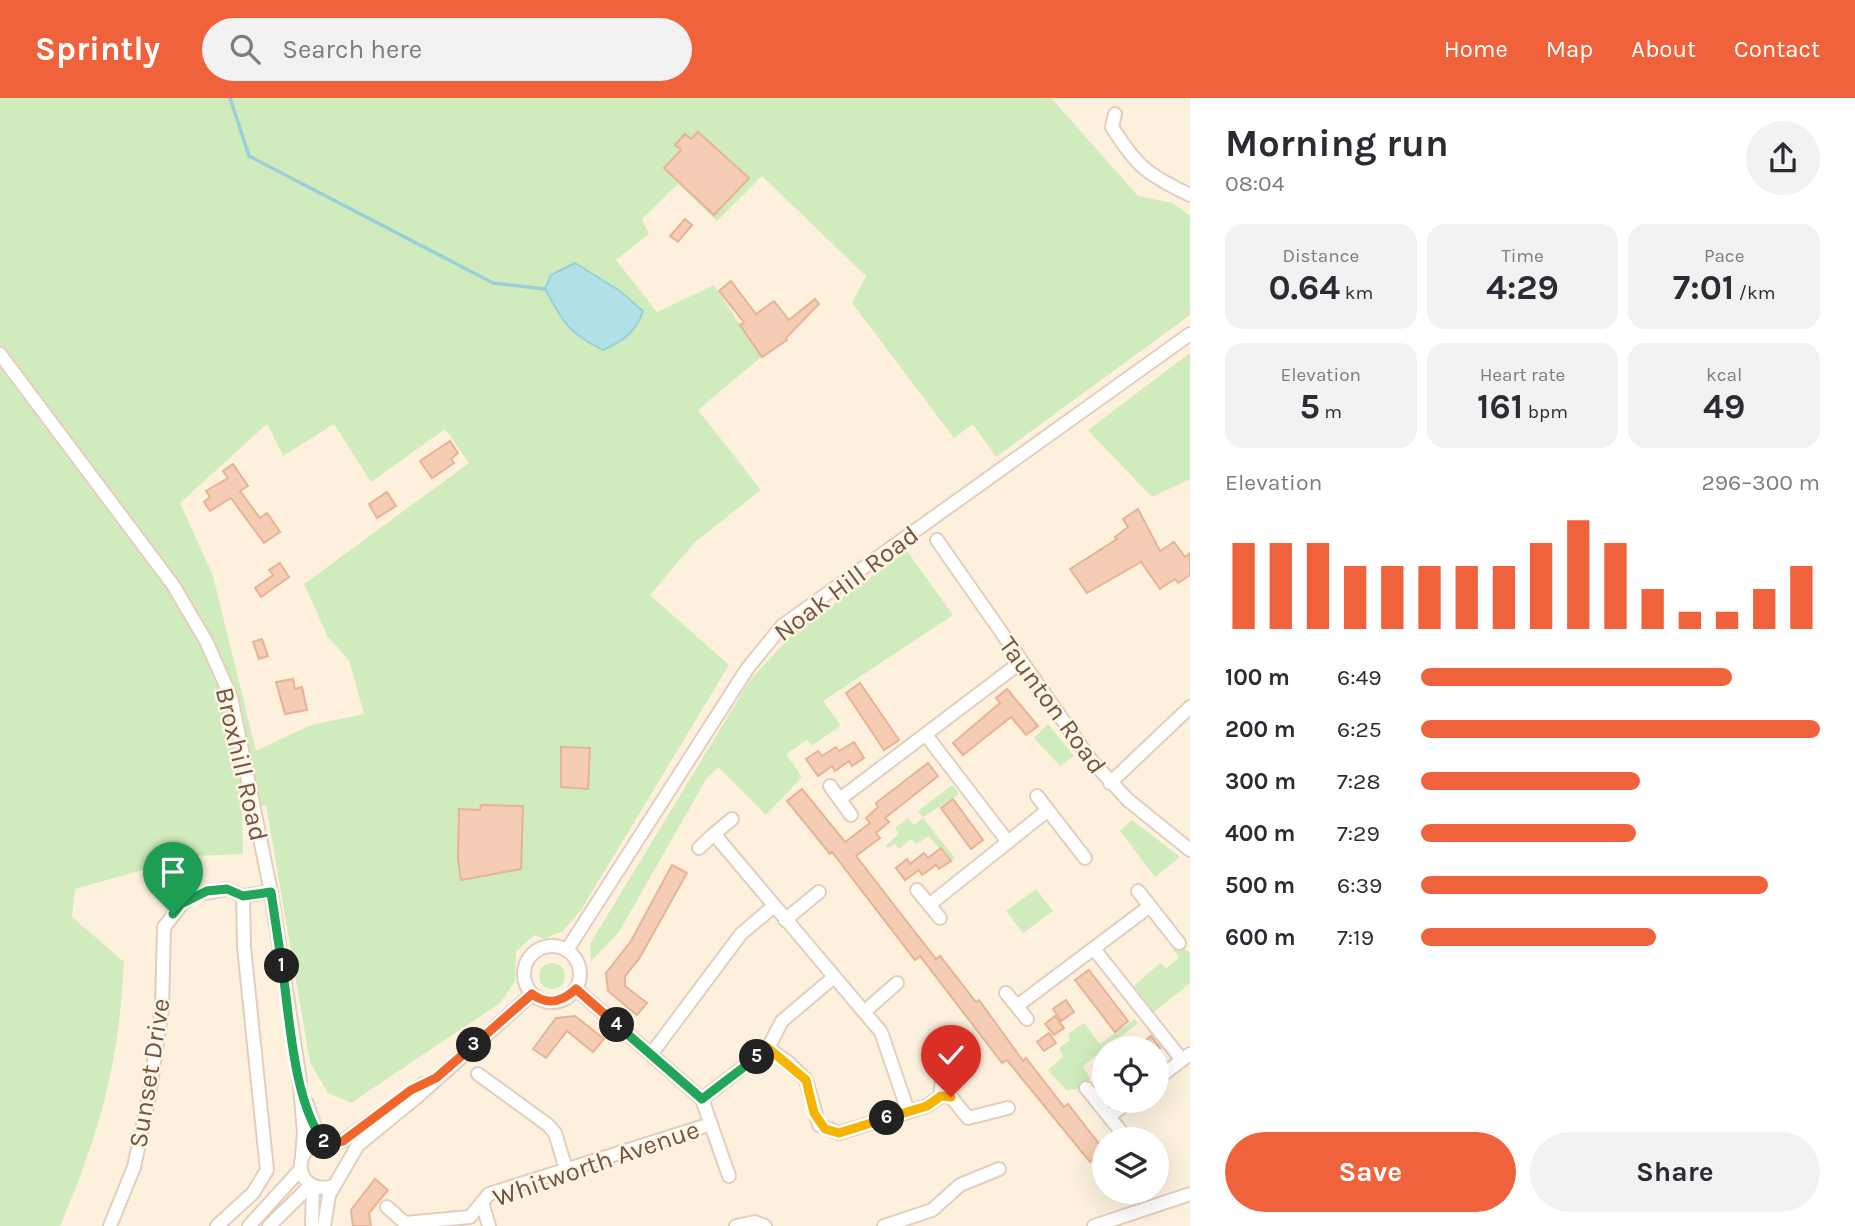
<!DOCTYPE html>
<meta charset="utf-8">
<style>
body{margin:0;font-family:Karla,sans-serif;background:#f2f2f3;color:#2b2b33;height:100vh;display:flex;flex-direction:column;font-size:26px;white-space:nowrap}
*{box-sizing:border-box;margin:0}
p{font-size:23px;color:#7c7c81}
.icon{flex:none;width:38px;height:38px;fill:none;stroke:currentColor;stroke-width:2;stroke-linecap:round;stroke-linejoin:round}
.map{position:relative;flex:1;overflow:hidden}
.panel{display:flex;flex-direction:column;background:#fff;width:665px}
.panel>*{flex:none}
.buttons{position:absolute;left:1092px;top:938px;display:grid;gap:14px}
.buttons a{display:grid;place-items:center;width:77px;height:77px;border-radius:50%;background:#fff;box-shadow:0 7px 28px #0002;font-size:35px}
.pin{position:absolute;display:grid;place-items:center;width:60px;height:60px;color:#fff;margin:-72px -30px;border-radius:50% 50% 50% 0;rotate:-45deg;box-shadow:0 0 7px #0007}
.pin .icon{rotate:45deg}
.km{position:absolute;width:35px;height:35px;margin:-18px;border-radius:50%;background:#222;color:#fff;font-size:19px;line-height:35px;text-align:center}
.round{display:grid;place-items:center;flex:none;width:74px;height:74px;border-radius:37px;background:#f2f2f3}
.overview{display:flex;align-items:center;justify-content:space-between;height:119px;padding:0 35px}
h1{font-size:38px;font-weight:700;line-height:52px}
.metrics{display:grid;grid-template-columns:repeat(3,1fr);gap:10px;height:119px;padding:7px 35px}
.metrics div{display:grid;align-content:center;border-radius:18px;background:#f2f2f3;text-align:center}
.metrics b{font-size:35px;font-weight:700}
.metrics small{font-size:19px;font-weight:400}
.metrics p{font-size:19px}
.chart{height:196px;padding:14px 35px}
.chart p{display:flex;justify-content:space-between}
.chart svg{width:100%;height:126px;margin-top:7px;stroke:#ef623c;stroke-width:6}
.button{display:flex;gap:14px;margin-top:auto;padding:14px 35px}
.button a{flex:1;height:80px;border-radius:42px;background:#ef623c;color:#fff;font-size:28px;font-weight:700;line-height:80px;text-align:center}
.button a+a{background:#f2f2f3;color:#2b2b33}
ul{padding:0 35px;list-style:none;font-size:23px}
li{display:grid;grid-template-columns:112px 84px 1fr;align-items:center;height:52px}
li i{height:18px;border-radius:9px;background:#ef623c}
header{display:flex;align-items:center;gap:42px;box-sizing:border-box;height:98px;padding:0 35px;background:#ef623c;color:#fff}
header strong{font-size:33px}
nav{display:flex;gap:38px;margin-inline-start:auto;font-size:24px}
.search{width:490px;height:63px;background:#f2f2f3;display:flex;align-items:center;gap:18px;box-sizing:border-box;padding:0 24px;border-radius:38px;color:#7c7c81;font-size:26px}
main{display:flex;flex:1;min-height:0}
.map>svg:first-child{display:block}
.green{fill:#d0ebbc;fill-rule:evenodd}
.water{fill:#b2e0e7;stroke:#98d0d9;stroke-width:2}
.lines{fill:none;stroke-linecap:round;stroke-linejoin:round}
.stream{stroke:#98d0d9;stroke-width:3.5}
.building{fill:#f4cdb4;stroke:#e7b394;stroke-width:2}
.minor-casing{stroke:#e3cebd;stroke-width:16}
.minor{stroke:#fff;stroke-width:12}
.split-1-casing{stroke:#fff;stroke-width:14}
.split-2-casing{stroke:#fff;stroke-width:14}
.split-3-casing{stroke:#fff;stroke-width:14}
.split-4-casing{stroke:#fff;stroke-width:14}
.split-5-casing{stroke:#fff;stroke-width:14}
.split-6-casing{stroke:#fff;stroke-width:14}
.split-7-casing{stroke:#fff;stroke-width:14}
.split-1{stroke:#22a559;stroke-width:9}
.split-2{stroke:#22a559;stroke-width:9}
.split-3{stroke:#f0652b;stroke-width:9}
.split-4{stroke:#f0652b;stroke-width:9}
.split-5{stroke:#22a559;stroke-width:9}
.split-6{stroke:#f5b400;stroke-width:9}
.split-7{stroke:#f5b400;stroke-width:9}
.labels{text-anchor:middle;stroke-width:5;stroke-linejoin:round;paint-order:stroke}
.street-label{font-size:26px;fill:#745545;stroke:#fff5e5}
</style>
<header>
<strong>Sprintly</strong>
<div class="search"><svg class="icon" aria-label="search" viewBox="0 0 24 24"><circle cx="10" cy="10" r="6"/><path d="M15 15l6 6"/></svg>Search here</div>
<nav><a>Home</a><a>Map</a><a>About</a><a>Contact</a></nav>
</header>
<main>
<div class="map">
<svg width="1190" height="1128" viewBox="0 0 1190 1128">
<rect width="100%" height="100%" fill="#fdf1de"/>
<g class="green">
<path d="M0,0H1051L1138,98L1173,105L1190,118V217L996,359L973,326L954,340L852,205L866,178L762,78L717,123L678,86L642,121L649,136L616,162L657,214L714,187L761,259L698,312L761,392L695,444L650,497L729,567L581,812L563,833L544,841L535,837L516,853L515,884L500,905L351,1005L328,995L310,964L266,707L242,711L243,756L192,758L75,791L72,819L124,864C119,965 100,1035 60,1128H0ZM267,326L283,358L334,326L371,384L445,331L469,365L304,486L328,539L349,562L364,616L311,627L256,653L213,478L180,405Z"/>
<path d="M1190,255V381L1152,399L1088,332Z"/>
<path d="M907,453L953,517L823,603L841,628L812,647L807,642L786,656L802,679L766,717L718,669L706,681L619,834L591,863L590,846L750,582L794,535Z"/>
<path d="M1048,626L1074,658L1060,668L1034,640Z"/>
<path d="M952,687L959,696L923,719L918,713Z"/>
<path d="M908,720L914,727L923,720L955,760L951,763L928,738L917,746L911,741L899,751L895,746L888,750L886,747L899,736L895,730Z"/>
<path d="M1132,722L1180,759L1155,779L1120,733Z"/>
<path d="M1036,791L1053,813L1023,835L1006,813Z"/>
<path d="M1179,845L1190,855V885L1154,914L1134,888L1160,865L1166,870L1179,860L1173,851Z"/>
<circle cx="552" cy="878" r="13"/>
<path d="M1135,921L1138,925L1083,968L1090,980L1086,990L1066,992L1048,972L1063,959L1059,950L1070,942L1068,936L1084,925L1100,946Z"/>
</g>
<path class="water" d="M575,165L620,193L643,213C636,234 623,243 603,252C567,234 564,225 545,191L551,177Z"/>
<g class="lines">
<path class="stream" d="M230,0L249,58L493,185L545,191"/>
</g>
<g class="building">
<path d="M698,34L749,80L714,117L664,70L681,52L675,47L685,36L691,41Z"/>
<path d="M685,121L692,127L678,144L670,138Z"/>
<path d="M731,183L756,216L774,203L789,222L815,201L819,206L786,240L787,242L762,259L740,227L744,224L719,193Z"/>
<path d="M450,343L458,355L451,361L454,365L432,380L420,363Z"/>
<path d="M233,366L248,388L240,393L260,420L267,415L280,434L264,445L231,400L210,413L204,404L210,399L206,393L228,380L223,373Z"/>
<path d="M387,394L396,408L377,420L369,406Z"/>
<path d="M1138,411L1160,453L1174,444L1185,459L1190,455V477L1178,485L1175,481L1160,491L1141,464L1087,495L1070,471L1117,441L1115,439L1128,429L1123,421Z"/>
<path d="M280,465L289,479L261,499L255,490L273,477L269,472Z"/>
<path d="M262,541L268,558L259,561L253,544Z"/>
<path d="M293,581L295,591L302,589L307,612L285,616L276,584Z"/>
<path d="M860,585L899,642L884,652L846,595Z"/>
<path d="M1007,591L1038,628L1026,637L1011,619L963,657L953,645L1000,605L996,600Z"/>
<path d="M854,644L864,660L852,668L849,663L835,673L832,668L818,678L806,661L818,653L822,658L836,649L839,653Z"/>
<path d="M561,649L590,650L588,691L561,689Z"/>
<path d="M928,665L938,678L885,720L889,724L876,735L880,740L856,758L936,861L940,858L976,904L979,902L1023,963L1026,960L1064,1009L1068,1006L1104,1052L1090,1064L1007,962L1002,965L920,858L915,862L832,754L830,756L787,703L802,691L845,744L870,725L866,720L878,709L876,705Z"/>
<path d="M953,701L983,742L971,751L941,710Z"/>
<path d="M481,707L523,708L521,771L461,782L458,761L459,711L480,712Z"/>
<path d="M941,750L951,763L939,771L936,767L922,777L919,772L905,782L896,770L907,761L910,766L924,755L928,760Z"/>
<path d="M672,767L687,775L639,861L625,878V888L647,905L637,917L608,893L606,875L631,843Z"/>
<path d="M1089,872L1128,923L1115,934L1075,882Z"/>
<path d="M1066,902L1074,914L1061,923L1053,911Z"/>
<path d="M575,918L604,941L593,954L567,933L546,960L533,951L556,920Z"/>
<path d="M1055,918L1064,930L1054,937L1045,926Z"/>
<path d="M1049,935L1056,945L1044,953L1037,944Z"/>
<path d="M1151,938L1160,950H1135Z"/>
<path d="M375,1081L388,1092L369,1115L371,1128H353L351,1112Z"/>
</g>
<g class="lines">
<defs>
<g id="minor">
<path d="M1115,16L1112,29C1137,69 1148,77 1190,97"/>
<path d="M0,256L173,487L206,543L231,599L271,794L299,976L304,1035L302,1057"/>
<path d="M937,442L1090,661L1128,702L1190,752"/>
<path d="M926,637L1008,744"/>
<path d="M1110,685L1190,609"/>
<path d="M830,688L851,717"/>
<path d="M1037,698L1085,760"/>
<path d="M840,701L1021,564"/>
<path d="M714,736L732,721"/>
<path d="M699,750L714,736L881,934L908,1013"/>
<path d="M917,792L940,820"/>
<path d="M1138,793L1179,845"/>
<path d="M929,807L1048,712"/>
<path d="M785,822L819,794"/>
<circle cx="552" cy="876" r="28"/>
<path d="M1094,851L1182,962"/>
<path d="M567,852L747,571L782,528L1190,236"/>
<path d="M576,891L702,1001L729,1078"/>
<path d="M1006,895L1027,921"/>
<path d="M1017,908L1150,808"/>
<path d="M864,914L897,885"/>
<path d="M768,950L789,965L806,982L819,1027L839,1035L927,1008L941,998L951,999L968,1020L1008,1010"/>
<path d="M652,955L741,836L774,808"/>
<path d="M478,976L548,1027L555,1035L566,1071"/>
<path d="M1157,981L1190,956"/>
<path d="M1086,990L1127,1041"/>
<path d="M941,998C940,979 946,971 960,960"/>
<path d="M702,1001L768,950L782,923L834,879"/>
<path d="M307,1006L316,1032L326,1046"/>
<path d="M1110,1018L1129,1003"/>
<path d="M335,1087C310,1098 290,1073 307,1051L343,1043L423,986"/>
<path d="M482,1104L489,1128"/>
<path d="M387,1109L405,1125L470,1119L489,1096L711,1026"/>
<path d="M110,1128L134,1069L149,998L162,911L164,829L182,806L195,797L227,791L243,798L271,794"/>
<path d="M217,1128L253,1095L267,1072L244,849L243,798"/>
<path d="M249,1128L300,1072"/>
<path d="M269,1128L311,1087"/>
<path d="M312,1128L313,1089"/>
<path d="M324,1128L329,1097L358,1047L418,998L532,896"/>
<path d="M736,1128L755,1124L765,1128"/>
<path d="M884,1128L932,1112L960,1087L999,1071"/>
<path d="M1094,1128L1190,1096"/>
</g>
</defs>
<use href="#minor" class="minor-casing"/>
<use href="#minor" class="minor"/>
</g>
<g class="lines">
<defs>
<path id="split-1" d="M173,816L181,806L207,793L227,791L243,798L271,794L282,868"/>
<path id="split-2" d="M282,868C290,920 293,1003 324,1044"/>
<path id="split-3" d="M324,1044L329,1047L343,1043L411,992L436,980L474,947"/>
<path id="split-4" d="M474,947L532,896C548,908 562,904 576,891L617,927"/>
<path id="split-5" d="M617,927L702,1001L757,959"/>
<path id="split-6" d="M757,959L768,950L806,982L814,1015L825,1031L839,1035L887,1020"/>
<path id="split-7" d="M887,1020L927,1008L941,998L951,999"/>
</defs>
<use href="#split-1" class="split-1-casing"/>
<use href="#split-2" class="split-2-casing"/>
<use href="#split-3" class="split-3-casing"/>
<use href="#split-4" class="split-4-casing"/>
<use href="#split-5" class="split-5-casing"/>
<use href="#split-6" class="split-6-casing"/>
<use href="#split-7" class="split-7-casing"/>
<use href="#split-1" class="split-1"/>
<use href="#split-2" class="split-2"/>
<use href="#split-3" class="split-3"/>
<use href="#split-4" class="split-4"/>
<use href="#split-5" class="split-5"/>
<use href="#split-6" class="split-6"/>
<use href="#split-7" class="split-7"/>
</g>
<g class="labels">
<g class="street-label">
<text transform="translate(846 485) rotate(-37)" y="9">Noak Hill Road</text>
<text transform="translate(1053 607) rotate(54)" y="9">Taunton Road</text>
<text transform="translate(242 666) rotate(77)" y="9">Broxhill Road</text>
<text transform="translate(149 975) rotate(-81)" y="9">Sunset Drive</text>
<text transform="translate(596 1065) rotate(-19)" y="9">Whitworth Avenue</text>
</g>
</g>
</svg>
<div class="buttons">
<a><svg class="icon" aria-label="locate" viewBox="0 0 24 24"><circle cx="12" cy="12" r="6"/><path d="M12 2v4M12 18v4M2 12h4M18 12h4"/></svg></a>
<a><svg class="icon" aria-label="layers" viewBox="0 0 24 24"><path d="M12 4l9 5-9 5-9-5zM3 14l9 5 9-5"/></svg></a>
</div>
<div class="pin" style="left:173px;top:816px;background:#1e9e55"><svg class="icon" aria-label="arrive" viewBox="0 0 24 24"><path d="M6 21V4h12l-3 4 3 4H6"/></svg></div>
<div class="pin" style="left:951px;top:999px;background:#d93025"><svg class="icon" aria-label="check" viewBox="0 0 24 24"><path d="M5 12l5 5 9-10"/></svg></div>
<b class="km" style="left:282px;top:868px">1</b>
<b class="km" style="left:324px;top:1044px">2</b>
<b class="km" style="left:474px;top:947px">3</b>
<b class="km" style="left:617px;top:927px">4</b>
<b class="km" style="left:757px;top:959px">5</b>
<b class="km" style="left:887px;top:1020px">6</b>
</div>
<section class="panel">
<div class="overview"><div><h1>Morning run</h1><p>08:04</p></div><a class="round"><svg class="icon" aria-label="share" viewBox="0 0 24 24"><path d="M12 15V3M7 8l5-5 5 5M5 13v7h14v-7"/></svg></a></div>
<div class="metrics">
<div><p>Distance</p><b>0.64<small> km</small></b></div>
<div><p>Time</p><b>4:29</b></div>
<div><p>Pace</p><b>7:01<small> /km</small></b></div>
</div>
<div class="metrics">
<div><p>Elevation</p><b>5<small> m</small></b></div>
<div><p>Heart rate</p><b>161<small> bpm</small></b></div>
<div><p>kcal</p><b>49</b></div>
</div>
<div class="chart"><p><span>Elevation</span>296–300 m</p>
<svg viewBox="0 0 160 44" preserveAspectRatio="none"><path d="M5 44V14M15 44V14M25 44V14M35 44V22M45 44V22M55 44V22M65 44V22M75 44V22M85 44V14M95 44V6M105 44V14M115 44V30M125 44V38M135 44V38M145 44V30M155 44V22"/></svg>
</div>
<ul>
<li><b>100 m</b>6:49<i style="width:78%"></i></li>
<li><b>200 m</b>6:25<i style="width:100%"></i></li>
<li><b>300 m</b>7:28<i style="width:55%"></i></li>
<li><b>400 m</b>7:29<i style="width:54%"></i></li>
<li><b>500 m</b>6:39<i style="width:87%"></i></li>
<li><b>600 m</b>7:19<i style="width:59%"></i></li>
</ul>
<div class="button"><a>Save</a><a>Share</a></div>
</section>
</main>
